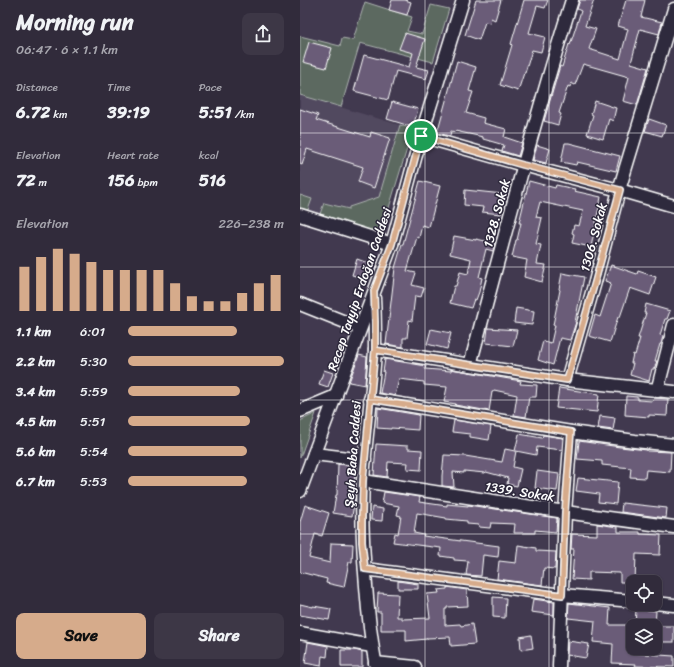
<!DOCTYPE html>
<meta charset="utf-8">
<style>
body{margin:0;font-family:Sriracha,sans-serif;background:#3d3746;color:#f1f3f6;height:100vh;display:flex;flex-direction:column;font-size:15px;white-space:nowrap}
*{box-sizing:border-box;margin:0}
p{font-size:13px;color:#a8a7af}
.icon{flex:none;width:22px;height:22px;fill:none;stroke:currentColor;stroke-width:2;stroke-linecap:round;stroke-linejoin:round}
.map{position:relative;flex:1;overflow:hidden}
.side{display:flex;flex-direction:column;background:#312b3b;width:300px}
.side>*{flex:none}
.controls{position:absolute;left:326px;top:575px;display:grid;gap:8px}
.controls a{display:grid;place-items:center;width:36px;height:36px;border-radius:8px;background:#312b3b;box-shadow:0 1px 3px #0004,0 0 0 1px #4c4755;font-size:20px}
.pin{position:absolute;display:grid;place-items:center;width:34px;height:34px;color:#fff;margin:-17px;border:2px solid #fff;border-radius:50%;box-shadow:0 1px 4px #0007}
.round{display:grid;place-items:center;flex:none;width:42px;height:42px;border-radius:8px;background:#3d3746}
.head{display:flex;align-items:center;justify-content:space-between;height:68px;padding:0 16px}
h1{font-size:22px;font-weight:700;line-height:30px}
.figures{display:grid;grid-template-columns:repeat(3,1fr);gap:6px;height:68px;padding:4px 16px}
.figures div{display:grid;align-content:center}
.figures b{font-size:17px;font-weight:700}
.figures small{font-size:11px;font-weight:400}
.figures p{font-size:11px}
.chart{height:112px;padding:8px 16px}
.chart p{display:flex;justify-content:space-between}
.chart svg{width:100%;height:72px;margin-top:4px;stroke:#d6ab8b;stroke-width:6}
.cta{display:flex;gap:8px;margin-top:auto;padding:8px 16px}
.cta a{flex:1;height:46px;border-radius:8px;background:#d6ab8b;color:#111;font-size:16px;font-weight:700;line-height:46px;text-align:center}
.cta a+a{background:#3d3746;color:#f1f3f6}
ul{padding:0 16px;list-style:none;font-size:13px}
li{display:grid;grid-template-columns:64px 48px 1fr;align-items:center;height:30px}
li i{height:10px;border-radius:5px;background:#d6ab8b}
main{display:flex;flex:1;min-height:0}
.map>svg:first-child{display:block}
.built{fill:#51485e}
.green{fill:#5b6960;stroke:#adb4b0}
.building{fill:#6a5c78;stroke:#fff}
.lines{fill:none;stroke-linecap:round;stroke-linejoin:round}
.minor-casing{stroke:#fff;stroke-width:15}
.minor{stroke:#2f2a3d;stroke-width:12}
.route-casing{stroke:#fff;stroke-width:8}
.route{stroke:#d6ab8b;stroke-width:5}
.grid{fill:none;stroke:#fff;stroke-width:1;stroke-opacity:0.55}
.labels{text-anchor:middle;stroke-width:3;stroke-linejoin:round;paint-order:stroke}
.street-label{font-size:13px;fill:#fff;stroke:#2f2a3d}
</style>
<main>
<section class="side">
<div class="head"><div><h1>Morning run</h1><p>06:47 · 6 × 1.1 km</p></div><a class="round"><svg class="icon" aria-label="share" viewBox="0 0 24 24"><path d="M12 15V3M7 8l5-5 5 5M5 13v7h14v-7"/></svg></a></div>
<div class="figures">
<div><p>Distance</p><b>6.72<small> km</small></b></div>
<div><p>Time</p><b>39:19</b></div>
<div><p>Pace</p><b>5:51<small> /km</small></b></div>
</div>
<div class="figures">
<div><p>Elevation</p><b>72<small> m</small></b></div>
<div><p>Heart rate</p><b>156<small> bpm</small></b></div>
<div><p>kcal</p><b>516</b></div>
</div>
<div class="chart"><p><span>Elevation</span>226–238 m</p>
<svg viewBox="0 0 160 44" preserveAspectRatio="none"><path d="M5 44V17M15 44V11M25 44V6M35 44V9M45 44V14M55 44V19M65 44V19M75 44V19M85 44V19M95 44V27M105 44V35M115 44V38M125 44V38M135 44V33M145 44V27M155 44V22"/></svg>
</div>
<ul>
<li><b>1.1 km</b>6:01<i style="width:70%"></i></li>
<li><b>2.2 km</b>5:30<i style="width:100%"></i></li>
<li><b>3.4 km</b>5:59<i style="width:72%"></i></li>
<li><b>4.5 km</b>5:51<i style="width:78%"></i></li>
<li><b>5.6 km</b>5:54<i style="width:76%"></i></li>
<li><b>6.7 km</b>5:53<i style="width:76%"></i></li>
</ul>
<div class="cta"><a>Save</a><a>Share</a></div>
</section>
<div class="map">
<svg width="374" height="667" viewBox="0 0 374 667">
<rect width="100%" height="100%" fill="#41394f"/>
<filter id="ink" filterUnits="userSpaceOnUse"><feTurbulence type="fractalNoise" baseFrequency=".025" numOctaves="2"/><feDisplacementMap in="SourceGraphic" scale="8" xChannelSelector="R" yChannelSelector="G"/><feConvolveMatrix kernelMatrix="1 2 1 2 8 2 1 2 1" color-interpolation-filters="sRGB"/></filter>
<g filter="url(#ink)">
<path class="built" d="M0,95L113,129L81,234L0,208Z"/>
<g class="green">
<path d="M65,2L112,17L107,31L122,34L131,5L149,9L133,62L60,43L41,107L0,95V36L40,46L42,38L53,40Z"/>
<path d="M100,125L113,129L81,234L20,214L24,203L49,209V207L79,197Z"/>
<path d="M0,195L12,199L8,210L0,208Z"/>
<path d="M16,413L0,458V421Z"/>
</g>
<g class="building">
<path d="M92,0H105L111,2L107,15L89,10Z"/>
<path d="M176,0H201L195,20L191,18L190,23L185,22L179,40L165,35Z"/>
<path d="M224,0H248L245,8L237,6L229,33L245,37L241,52L232,50L225,73H224L218,91L200,85L212,45L211,44Z"/>
<path d="M280,0H294L285,26L296,29L289,49L320,59L328,29L318,26L326,0H345L341,17L362,22L359,34L340,29L331,63L348,68L337,105L323,101L329,77L283,64L275,85L271,83L270,87L268,86L259,113L261,114L258,125L244,121L260,66L262,67L269,44L270,45L281,11L277,9Z"/>
<path d="M105,33L125,39L116,67L129,70L126,79L96,71L88,100L54,91L64,55L109,67L113,53L99,49Z"/>
<path d="M9,42L32,48L26,68L3,62Z"/>
<path d="M157,61L176,67L169,91L173,92L166,113L184,118L183,123L206,129L204,137L222,143L218,156L202,151L204,145L183,139V137L155,131V132L151,131L150,136L137,133Z"/>
<path d="M295,101L316,108L313,121L309,119L303,139L287,134L293,115L291,114Z"/>
<path d="M92,102L118,109L113,127L87,119Z"/>
<path d="M0,109L18,115L16,120L70,137L71,132L90,138L74,188L58,182L63,167L7,149L2,165L0,164Z"/>
<path d="M349,119L366,125L362,136L345,131Z"/>
<path d="M265,143H269L320,156L316,171L277,162L276,165L261,162Z"/>
<path d="M237,145L250,149L246,163L233,160Z"/>
<path d="M120,181L140,186L129,227L122,225L119,238L117,237L107,271L116,273L112,285L124,288L121,297L115,296L112,321L109,320L107,338H103V347L86,344L95,268L102,244H103Z"/>
<path d="M229,181L255,188L256,185L275,189L274,191L301,197L291,247L272,243L274,234L272,233L274,225L279,226L283,211L240,202L236,217L242,218L236,244L241,245L237,264L246,265L242,282L224,277L227,260L212,257L216,240H217L221,223H219Z"/>
<path d="M165,190L203,194L201,214L182,212L183,207L164,205Z"/>
<path d="M154,236L176,240V239L195,243L193,251L186,249L179,277L182,278L179,292L176,300L174,299L171,308L150,303L154,286H156L160,272L168,274L171,259L150,254Z"/>
<path d="M57,259L68,263L63,278L52,275Z"/>
<path d="M311,265L337,274L338,271L356,277L350,295L330,288L320,317H318L310,342L289,336L295,315L300,317L311,283L305,281Z"/>
<path d="M262,273L284,277L275,322H276L270,340L260,338L253,365L238,360L243,341L251,343L255,325H253L260,290L259,289Z"/>
<path d="M346,304L370,311L367,319H365L360,335L363,336L361,344H360L355,361H357L354,369H352L349,381L330,375L333,363H331L333,354L335,355L340,338H338L346,313H344Z"/>
<path d="M216,308L234,311L232,325L214,323Z"/>
<path d="M188,328L217,330L213,346L186,343Z"/>
<path d="M131,329L151,333L147,349L127,344Z"/>
<path d="M59,355L67,357L65,385L49,382Z"/>
<path d="M85,359L126,366L125,369L151,371V369L221,381L220,384L237,385L236,397H229L226,417L214,415L217,395L194,390L193,392H192L189,411L155,405L156,404L144,402L147,387L124,385V382L99,379L95,396L80,393L84,372H83Z"/>
<path d="M24,370L33,373L28,387L19,384Z"/>
<path d="M259,388L299,394L297,412L256,408Z"/>
<path d="M326,396L338,397V400L353,401L354,398L368,399L367,416L349,415V417L325,415Z"/>
<path d="M78,408L119,415L118,430L91,428V429L77,428Z"/>
<path d="M300,416L315,418L313,430L298,428Z"/>
<path d="M154,420L191,426L189,440L170,437V434L152,432Z"/>
<path d="M219,434L242,438L243,435L263,438L262,450L237,447L236,455L216,451L213,467L221,469L217,486L207,484L208,478L186,472L185,473L164,471V473L153,472L154,487L142,486V476L144,455L165,456L202,462L205,449L215,451Z"/>
<path d="M279,441L320,447L347,450V451L371,452L370,472L346,470L345,478L330,477L331,468L302,465V461L277,459Z"/>
<path d="M76,444L108,446V449L122,450L121,470L107,469L108,463L88,462L87,477L74,475Z"/>
<path d="M38,464L55,466L54,498H55L52,516L33,513L36,495H37Z"/>
<path d="M237,471L259,474L257,491L235,488Z"/>
<path d="M278,478L318,482L316,504L298,502L299,494L276,491Z"/>
<path d="M84,492L120,497L119,502L147,506V504L168,506V505L257,518L256,532L235,530V533H214L215,524L191,523L190,528L179,527V525L167,524V521L146,519V518L117,513L114,533L124,535L123,536L199,546L198,557L183,555L181,576L166,575L168,561L154,560V558L140,556L141,548L93,542L95,533L98,534L101,516L97,515L99,506L82,503Z"/>
<path d="M322,503L367,508L366,518L321,512Z"/>
<path d="M5,505L29,513L22,536L15,534L9,558L30,563L31,543L53,544L52,562H49L44,587L26,583L27,579L0,572V522Z"/>
<path d="M72,507L83,509L82,521L71,520Z"/>
<path d="M297,524L318,527V532H340V534L361,535L360,555L336,554L335,582H320V573L289,572V580L272,579L274,549H271L272,534L297,535Z"/>
<path d="M218,545L236,548V551L256,552L255,569L244,568L242,585L197,579L199,561L216,563Z"/>
<path d="M98,581L118,584V589H98Z"/>
<path d="M147,587L167,590L168,606L147,607V609H145V625L160,624L161,626L172,624L175,644L151,646L150,637L127,638V639L106,641V630H81V612H77L78,593L98,594L97,617H102V619L130,618L127,594L139,593L138,590L147,589Z"/>
<path d="M193,597L206,598L205,618L193,617Z"/>
<path d="M233,599L254,602V615L231,612Z"/>
<path d="M269,603L310,608L309,625H333V642H330L329,653L374,656V667L335,666L336,664L312,663L313,644L293,642L295,621L268,618Z"/>
<path d="M0,604L13,607V606L31,609L29,620L0,615Z"/>
<path d="M336,609L356,611L355,626H335Z"/>
<rect x="355" y="626" width="19" height="16"/>
<path d="M231,635L233,648L221,650L220,637Z"/>
<path d="M268,641L289,644L286,658L267,655Z"/>
<path d="M8,642L28,646L27,657L22,656L21,666L5,663Z"/>
<path d="M41,650H55L62,652V667H41Z"/>
</g>
<g class="lines">
<defs>
<g id="minor">
<path d="M121,136L223,165L319,190L374,206"/>
<path d="M0,215L92,244"/>
<path d="M74,298C75,315 75,332 75,349C73,394 65,438 63,482C61,517 63,551 66,586C68,613 71,640 76,667"/>
<path d="M0,304L60,328"/>
<path d="M75,350L267,380L374,392"/>
<path d="M170,365C203,243 234,120 272,0"/>
<path d="M267,380L295,282L319,190L374,9"/>
<path d="M357,391L374,325"/>
<path d="M70,399L271,432L335,441L374,445"/>
<path d="M0,411L36,396"/>
<path d="M14,454L65,460"/>
<path d="M63,481L265,512L374,527"/>
<path d="M0,491L92,244L121,136L163,0"/>
<path d="M65,569L262,595L333,601"/>
<path d="M355,603L374,605"/>
<path d="M0,633L72,646"/>
<path d="M75,663L115,667"/>
<path d="M259,667L265,512L271,432"/>
</g>
</defs>
<use href="#minor" class="minor-casing"/>
<use href="#minor" class="minor"/>
</g>
</g>
<g class="lines" filter="url(#ink)">
<defs>
<path id="route" d="M121,136L92,244L74,291L75,322V350L63,481L62,516V542L65,569L262,595L265,512L271,432L70,399L75,350L267,380L295,282L320,190L223,165L121,136"/>
</defs>
<use href="#route" class="route-casing"/>
<use href="#route" class="route"/>
</g>
<path class="grid" d="M125,0V667M249,0V667M0,133H374M0,267H374M0,400H374M0,534H374"/>
<g class="labels">
<g class="street-label">
<text transform="translate(196 213) rotate(-75)" y="5">1328. Sokak</text>
<text transform="translate(293 237) rotate(-75)" y="5">1306. Sokak</text>
<text transform="translate(59 289) rotate(-71)" y="5">Recep Tayyip Erdoğan Caddesi</text>
<text transform="translate(52 454) rotate(-86)" y="5">Şeyh Baba Caddesi</text>
<text transform="translate(220 491) rotate(9)" y="5">1339. Sokak</text>
</g>
</g>
</svg>
<div class="controls">
<a><svg class="icon" aria-label="locate" viewBox="0 0 24 24"><circle cx="12" cy="12" r="6"/><path d="M12 2v4M12 18v4M2 12h4M18 12h4"/></svg></a>
<a><svg class="icon" aria-label="layers" viewBox="0 0 24 24"><path d="M12 4l9 5-9 5-9-5zM3 14l9 5 9-5"/></svg></a>
</div>
<div class="pin" style="left:121px;top:136px;background:#1e9e55"><svg class="icon" aria-label="arrive" viewBox="0 0 24 24"><path d="M6 21V4h12l-3 4 3 4H6"/></svg></div>
</div>
</main>
